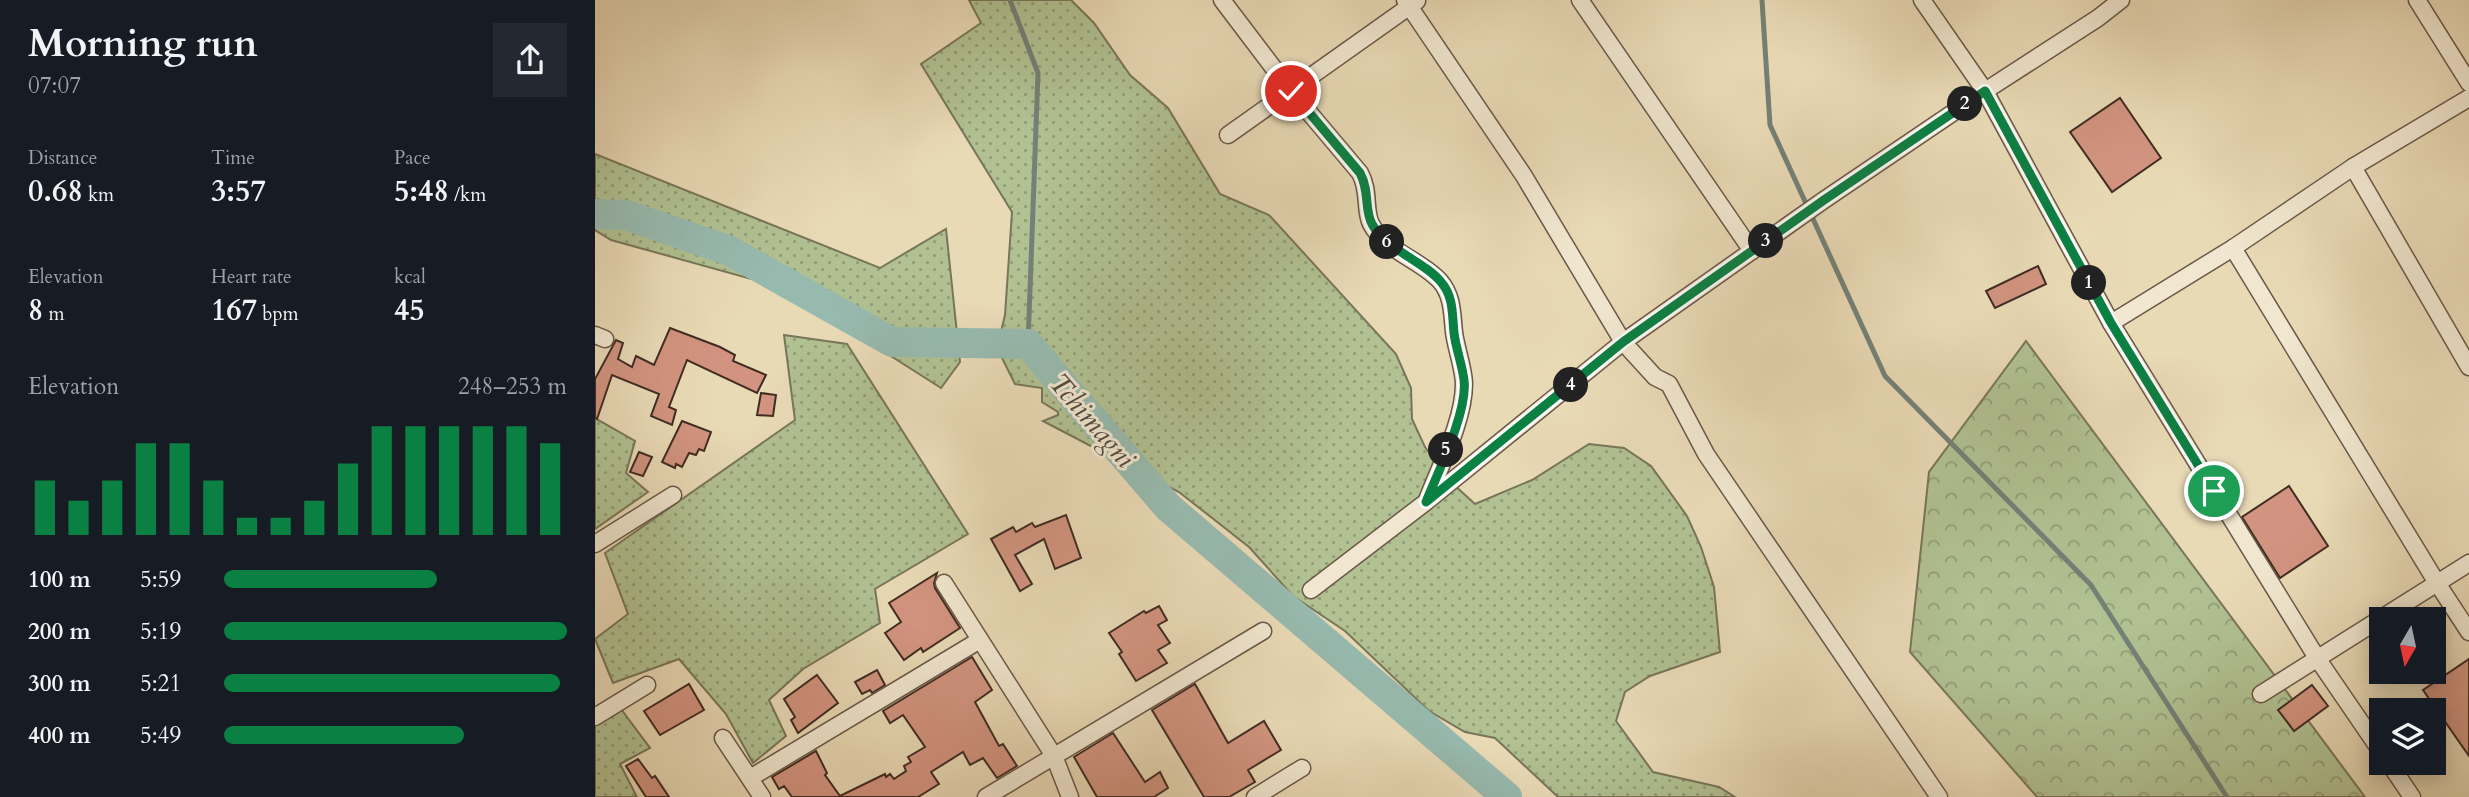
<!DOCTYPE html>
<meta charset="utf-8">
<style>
body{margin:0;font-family:Cardo,serif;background:#242831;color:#f1f3f6;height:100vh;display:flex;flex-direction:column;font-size:26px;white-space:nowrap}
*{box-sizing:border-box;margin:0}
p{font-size:23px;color:#9ea1a6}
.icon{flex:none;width:38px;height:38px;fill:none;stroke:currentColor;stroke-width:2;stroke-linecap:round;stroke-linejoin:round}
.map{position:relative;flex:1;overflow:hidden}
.side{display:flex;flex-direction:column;background:#171b24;width:595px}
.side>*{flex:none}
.needle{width:46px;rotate:189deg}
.controls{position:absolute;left:1774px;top:607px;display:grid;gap:14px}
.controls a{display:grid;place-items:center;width:77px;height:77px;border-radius:0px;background:#171b24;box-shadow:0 4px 18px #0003;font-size:35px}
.pin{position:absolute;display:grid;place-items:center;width:60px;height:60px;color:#fff;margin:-30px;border:4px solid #fff;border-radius:50%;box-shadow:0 2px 7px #0007}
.km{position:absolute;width:35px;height:35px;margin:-18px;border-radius:50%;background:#222;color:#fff;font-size:19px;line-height:35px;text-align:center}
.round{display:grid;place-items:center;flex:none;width:74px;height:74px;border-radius:0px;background:#242831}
.head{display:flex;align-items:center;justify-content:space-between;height:119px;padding:0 28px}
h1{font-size:38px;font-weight:600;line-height:52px}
.figures{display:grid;grid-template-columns:repeat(3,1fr);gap:10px;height:119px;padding:7px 28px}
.figures div{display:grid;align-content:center}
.figures b{font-size:30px;font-weight:600}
.figures small{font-size:19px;font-weight:400}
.figures p{font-size:19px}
.chart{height:196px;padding:14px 28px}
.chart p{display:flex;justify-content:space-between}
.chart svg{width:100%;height:126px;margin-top:7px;stroke:#0b8043;stroke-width:6}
ul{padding:0 28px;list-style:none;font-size:23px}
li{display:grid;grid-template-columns:112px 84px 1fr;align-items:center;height:52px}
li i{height:18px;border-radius:9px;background:#0b8043}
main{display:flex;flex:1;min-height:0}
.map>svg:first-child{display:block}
.grass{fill:url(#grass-dots);stroke:#78765a;stroke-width:2}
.forest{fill:url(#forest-crowns);stroke:#78765a;stroke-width:2}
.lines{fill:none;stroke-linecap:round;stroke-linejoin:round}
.stream{stroke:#748177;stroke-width:5}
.river{stroke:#97baaf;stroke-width:30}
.building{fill:#d29480;stroke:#402c23;stroke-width:2}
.street-casing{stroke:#6a5848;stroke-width:19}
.street{stroke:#f1e7d0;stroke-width:16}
.route-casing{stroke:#fff;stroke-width:14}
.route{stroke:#0b8043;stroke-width:9}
.labels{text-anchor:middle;stroke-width:6;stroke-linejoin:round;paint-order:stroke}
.water-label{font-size:28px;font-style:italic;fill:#51483f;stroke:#f1e7d0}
</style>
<main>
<section class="side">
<div class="head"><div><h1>Morning run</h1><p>07:07</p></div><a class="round"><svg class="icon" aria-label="share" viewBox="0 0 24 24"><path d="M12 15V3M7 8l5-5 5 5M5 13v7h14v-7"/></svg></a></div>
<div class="figures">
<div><p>Distance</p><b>0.68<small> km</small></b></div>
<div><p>Time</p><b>3:57</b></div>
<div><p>Pace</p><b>5:48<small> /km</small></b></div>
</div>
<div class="figures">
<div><p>Elevation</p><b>8<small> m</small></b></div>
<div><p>Heart rate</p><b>167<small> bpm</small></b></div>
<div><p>kcal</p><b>45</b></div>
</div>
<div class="chart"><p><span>Elevation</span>248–253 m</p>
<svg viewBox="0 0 160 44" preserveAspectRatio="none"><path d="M5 44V25M15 44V32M25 44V25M35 44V12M45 44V12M55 44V25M65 44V38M75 44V38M85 44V32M95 44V19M105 44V6M115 44V6M125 44V6M135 44V6M145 44V6M155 44V12"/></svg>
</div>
<ul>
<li><b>100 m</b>5:59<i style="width:62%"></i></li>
<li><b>200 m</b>5:19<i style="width:100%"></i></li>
<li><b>300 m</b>5:21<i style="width:98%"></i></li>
<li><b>400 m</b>5:49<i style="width:70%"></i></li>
</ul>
</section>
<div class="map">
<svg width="1874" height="797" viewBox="0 0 1874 797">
<defs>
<pattern id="grass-dots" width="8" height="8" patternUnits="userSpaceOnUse" patternTransform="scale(1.75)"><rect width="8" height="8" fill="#b1c192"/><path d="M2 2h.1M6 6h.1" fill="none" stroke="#919d77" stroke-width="1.8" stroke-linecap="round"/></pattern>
<pattern id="forest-crowns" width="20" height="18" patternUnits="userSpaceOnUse" patternTransform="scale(1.75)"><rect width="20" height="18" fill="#b1c192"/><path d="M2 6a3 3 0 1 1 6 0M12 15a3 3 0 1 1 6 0" fill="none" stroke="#919d77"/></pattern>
</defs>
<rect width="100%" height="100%" fill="#e9dab6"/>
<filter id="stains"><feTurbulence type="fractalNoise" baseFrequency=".00286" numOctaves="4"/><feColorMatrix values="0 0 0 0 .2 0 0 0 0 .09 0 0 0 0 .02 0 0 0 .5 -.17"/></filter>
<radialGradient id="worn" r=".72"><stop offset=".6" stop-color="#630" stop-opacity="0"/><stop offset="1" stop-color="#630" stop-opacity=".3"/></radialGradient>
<g class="grass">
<path d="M374,0H476L499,23L535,75L573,108L625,194L674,215L801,354L816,388L817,419L830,447L857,483L880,504L937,480L994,444L1029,448L1056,466L1092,516L1106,547L1119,587L1125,652L1055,676L1030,692L1021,721L1058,772L1124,787L1140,797H963L900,738L870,732L834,711L750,631L698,596L654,547L584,492L448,421L463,415V412L447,402V388L420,384L402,348L410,315L417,212L326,64L386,23Z"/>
<path d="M0,154L285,268L351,229L365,362L346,388L189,288L16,240L0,230Z"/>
<path d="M189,335L252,344L373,534L280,589L285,623L208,669L174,700L191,736L158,763L131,714L84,659L18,683L0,639L33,614L10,553L200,420Z"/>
<path d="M0,418L40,441L31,473L53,492L0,529Z"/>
<path d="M26,709L55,748L25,764L42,797H0V724Z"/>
</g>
<path class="forest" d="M1431,341L1770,797H1442L1315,652L1334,472Z"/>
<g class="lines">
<g class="stream">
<path d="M415,0L443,73L433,344"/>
<path d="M1167,0L1175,125L1290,376L1496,585L1632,797"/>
</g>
<path class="river" d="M0,214L31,215L135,251L297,342L433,344L573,507L912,797"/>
</g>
<g class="building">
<path d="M1525,98L1566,158L1517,192L1475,132Z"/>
<path d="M1443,266L1451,284L1400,308L1391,291Z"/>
<path d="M75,328L125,347L140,355L138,361L171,375L162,393L92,360L74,407L81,410L77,425L56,416L64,394L17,375L2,419L0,418V379L21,340L28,343L23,359L37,367L41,356L59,365Z"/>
<path d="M166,393L181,395L178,416L162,415Z"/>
<path d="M87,421L116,432L109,451L104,449L101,455L94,453L87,467L81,464L80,468L67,462Z"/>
<path d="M44,452L57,457L48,476L35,472Z"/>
<path d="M1694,486L1733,546L1685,578L1647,517Z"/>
<path d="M471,515L486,558L460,569L449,539L420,555L437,584L425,591L396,539L418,527L421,532L437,523L440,527Z"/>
<path d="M342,573L339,583L340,588L365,628L328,652L326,648L309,660L290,633L306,622L294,603Z"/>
<path d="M564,606L572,620L563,625L575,643L563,650L572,663L541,681L524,654L527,652L514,633L549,611L551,613Z"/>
<path d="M377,657L397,690L380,702L404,746L408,744L422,766L402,778L388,758L375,765L368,752L336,772L344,784L323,797H197L189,786L184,789L177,777L221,751L232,773L230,775L245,796L290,774L291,777L295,774L299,779L311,771L309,766L316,762L313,757L330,747L308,715L295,723L288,711Z"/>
<path d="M1874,659V756L1828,690Z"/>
<path d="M282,670L290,685L277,693L275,690L267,694L260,682Z"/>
<path d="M222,675L243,703L203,733L196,720L200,717L189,699Z"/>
<path d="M94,684L109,710L65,735L49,711Z"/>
<path d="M600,684L633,743L669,721L686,750L653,770L660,782L634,797H609L557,710Z"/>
<path d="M1717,685L1733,706L1699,731L1683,710Z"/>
<path d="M518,733L550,782L565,772L573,788L559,797H502L479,757Z"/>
<path d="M43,759L57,778L60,776L74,797H51L31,766Z"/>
</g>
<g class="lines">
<defs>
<g id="street">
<path d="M627,0L696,91L765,173C775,191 769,210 776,224C790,251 826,260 845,281C858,296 857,314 859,332C861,348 869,370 869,384C869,420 845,466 832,500"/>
<path d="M810,0L929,176L1028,342L1060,377L1074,384L1111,454L1344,797"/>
<path d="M985,0L1157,251"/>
<path d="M1327,0L1390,91L1516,323L1722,658L1787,753"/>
<path d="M1822,0L1874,83"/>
<path d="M633,135L822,1"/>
<path d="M1758,167L1874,367"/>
<path d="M1638,248L1842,583L1874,632"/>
<path d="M1516,323L1638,248L1758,167L1874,98"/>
<path d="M0,335L10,339"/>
<path d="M0,544L78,495"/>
<path d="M349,583L459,756L475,797"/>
<path d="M716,590L831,502L1028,342L1229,200L1390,91L1503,18L1526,0"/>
<path d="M1666,694L1874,563"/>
<path d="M0,717L52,685"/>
<path d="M128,738L167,797"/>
<path d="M1794,763L1817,797"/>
<path d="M155,778L385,640"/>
<path d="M391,797L668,631"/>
<path d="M660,797L707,768"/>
</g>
</defs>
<use href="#street" class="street-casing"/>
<use href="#street" class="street"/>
</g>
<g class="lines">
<defs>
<path id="route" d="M696,91L765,173C775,191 769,210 777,224C791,250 829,261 846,282C859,297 857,315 859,333C861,349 867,364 869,380C873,411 843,472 831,502L1028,342L1229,200L1390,91L1516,323L1619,491"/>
</defs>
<use href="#route" class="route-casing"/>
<use href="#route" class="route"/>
</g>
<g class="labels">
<g class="water-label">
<text transform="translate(498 420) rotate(49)" y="10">Tchimagni</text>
</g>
</g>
<rect width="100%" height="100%" filter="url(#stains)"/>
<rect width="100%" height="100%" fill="url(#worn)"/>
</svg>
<div class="controls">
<a><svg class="needle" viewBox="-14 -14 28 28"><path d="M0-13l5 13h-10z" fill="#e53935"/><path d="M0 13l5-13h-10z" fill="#9ea1a6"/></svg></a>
<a><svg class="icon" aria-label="layers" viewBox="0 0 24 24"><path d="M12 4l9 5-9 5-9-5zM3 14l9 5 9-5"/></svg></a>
</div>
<div class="pin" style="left:1619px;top:491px;background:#1e9e55"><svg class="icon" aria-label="arrive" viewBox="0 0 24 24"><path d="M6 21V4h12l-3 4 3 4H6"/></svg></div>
<div class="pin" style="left:696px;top:91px;background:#d93025"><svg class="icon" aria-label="check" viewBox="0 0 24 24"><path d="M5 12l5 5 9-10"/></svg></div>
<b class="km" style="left:1494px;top:283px">1</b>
<b class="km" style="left:1370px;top:104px">2</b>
<b class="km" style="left:1171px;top:241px">3</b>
<b class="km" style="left:976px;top:385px">4</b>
<b class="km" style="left:851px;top:450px">5</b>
<b class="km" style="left:792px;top:242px">6</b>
</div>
</main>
